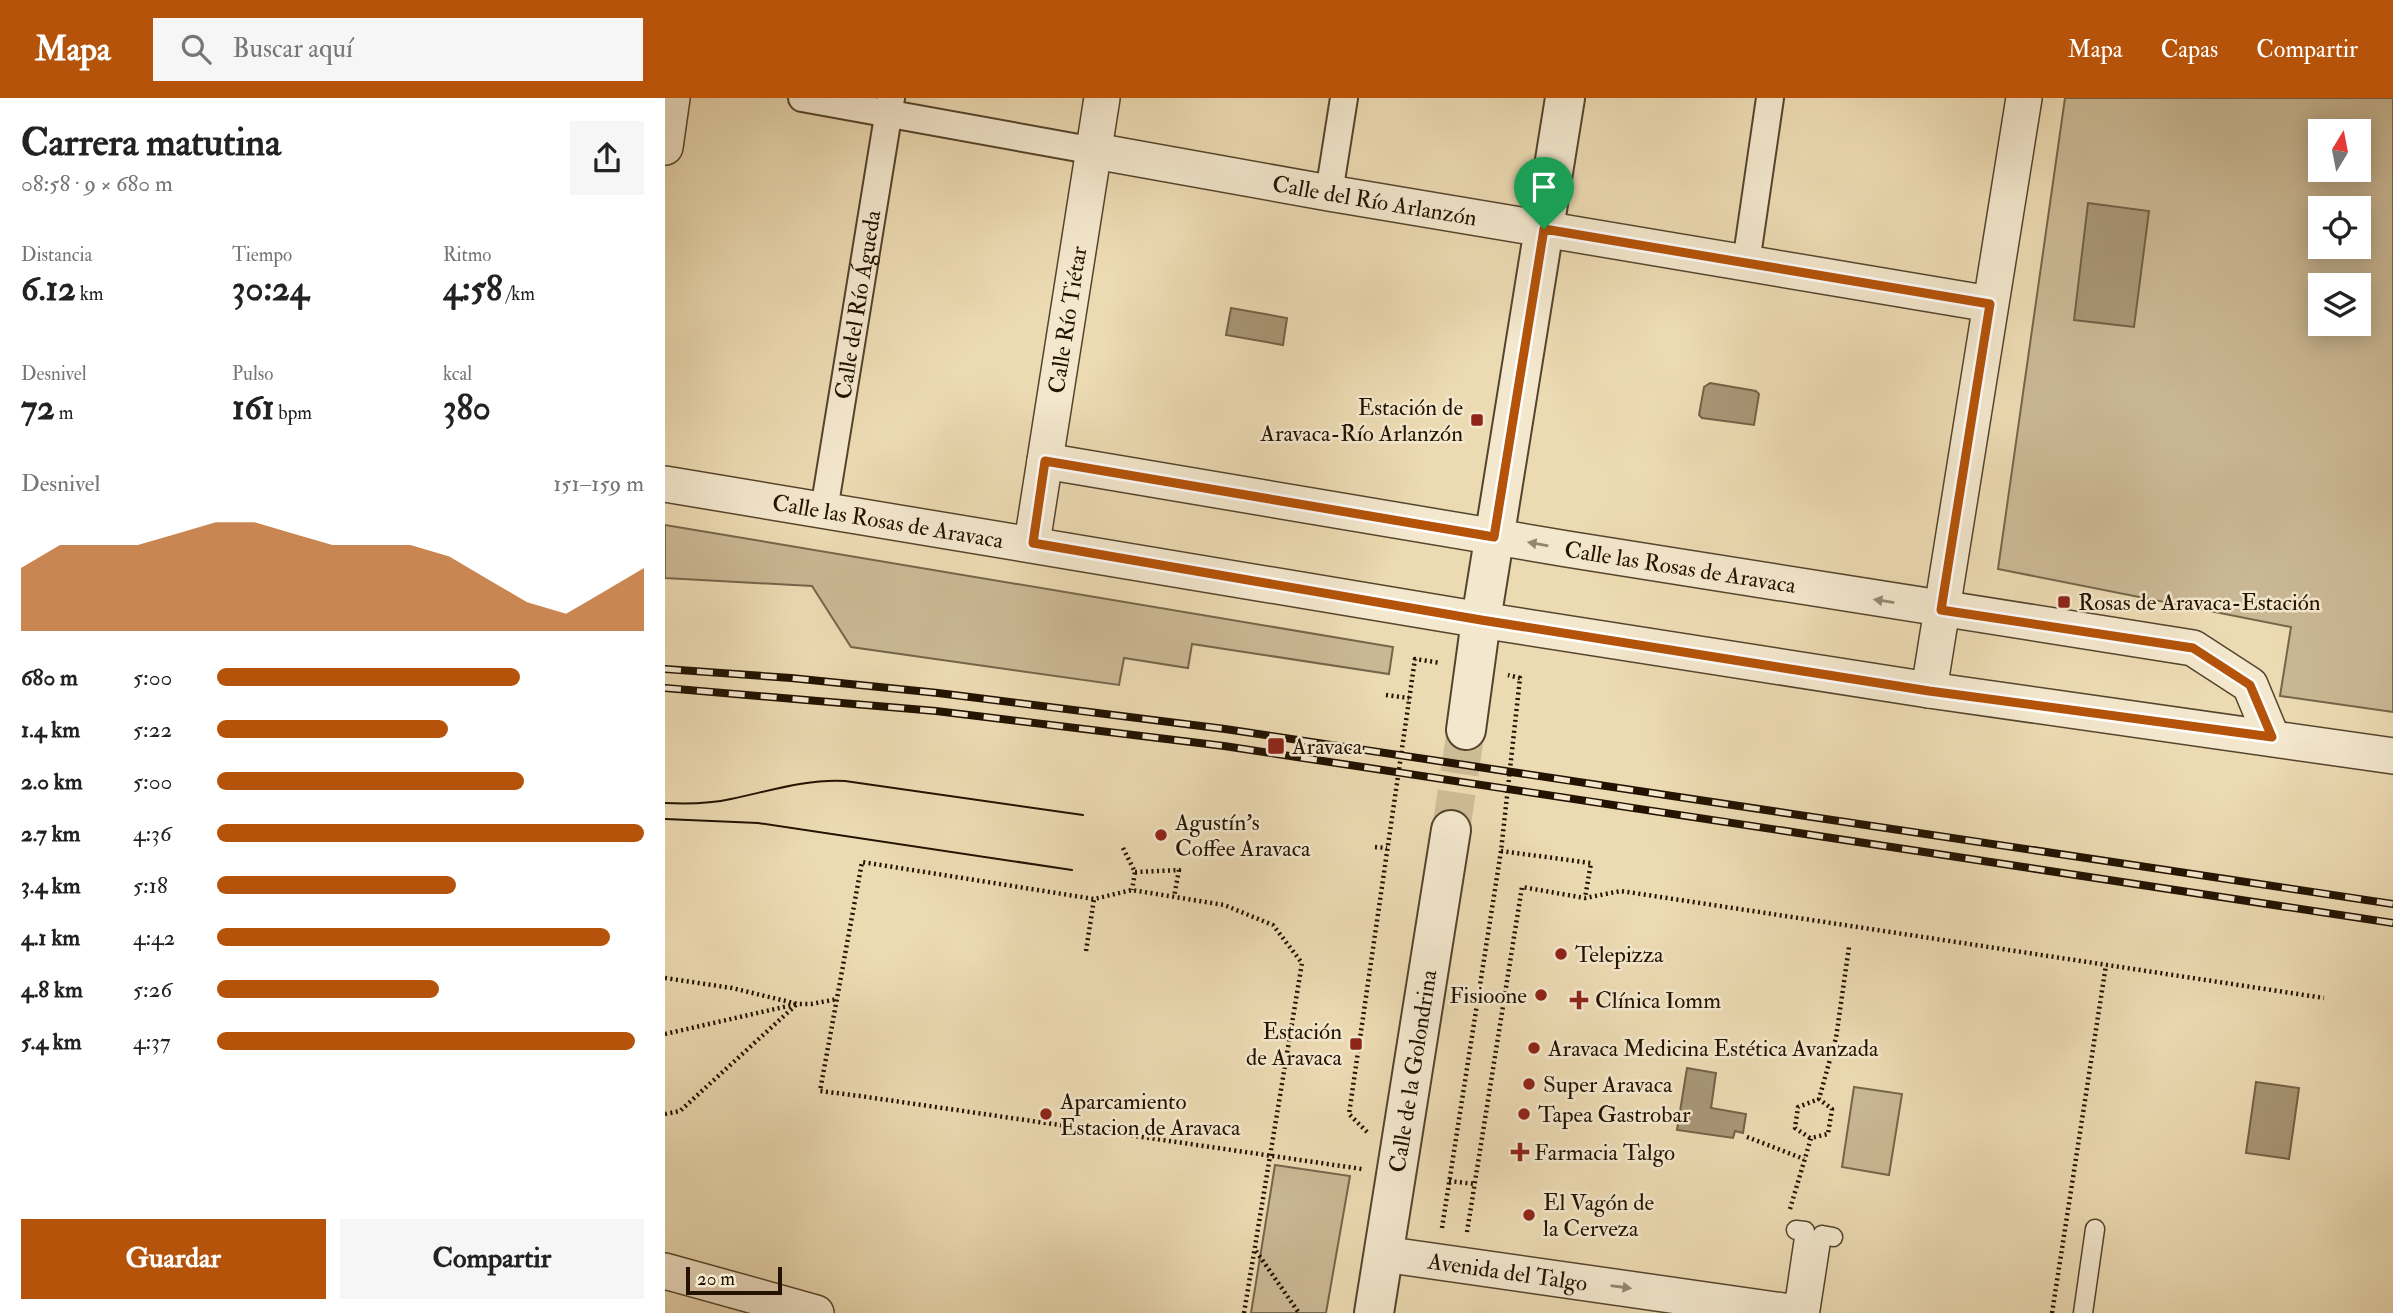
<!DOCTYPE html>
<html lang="es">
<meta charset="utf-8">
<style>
body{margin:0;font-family:"IM FELL Double Pica",serif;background:#f6f6f6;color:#222;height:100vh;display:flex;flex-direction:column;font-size:26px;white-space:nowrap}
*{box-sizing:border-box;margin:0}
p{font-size:23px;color:#767676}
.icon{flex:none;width:38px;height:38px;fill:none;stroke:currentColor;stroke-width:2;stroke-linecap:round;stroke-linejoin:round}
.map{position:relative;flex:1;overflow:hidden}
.panel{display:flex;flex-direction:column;background:#fff;width:665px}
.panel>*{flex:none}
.needle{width:46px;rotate:10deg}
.tools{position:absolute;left:1643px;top:21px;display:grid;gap:14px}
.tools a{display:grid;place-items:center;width:63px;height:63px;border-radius:0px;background:#fff;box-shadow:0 4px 18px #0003;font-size:35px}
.scale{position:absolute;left:21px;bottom:18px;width:96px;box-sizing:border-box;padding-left:7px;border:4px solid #231200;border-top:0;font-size:19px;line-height:24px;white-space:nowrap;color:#231200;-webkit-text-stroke:5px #f3e7cd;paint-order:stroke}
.pin{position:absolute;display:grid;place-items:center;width:60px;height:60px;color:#fff;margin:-72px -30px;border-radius:50% 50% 50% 0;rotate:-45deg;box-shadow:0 0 7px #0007}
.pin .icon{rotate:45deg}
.round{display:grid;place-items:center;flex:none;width:74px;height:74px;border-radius:0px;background:#f6f6f6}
.summary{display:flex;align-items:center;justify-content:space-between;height:119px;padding:0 21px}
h1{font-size:38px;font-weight:700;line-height:52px}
.metrics{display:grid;grid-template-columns:repeat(3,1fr);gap:10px;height:119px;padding:7px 21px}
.metrics div{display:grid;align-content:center}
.metrics b{font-size:35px;font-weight:700}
.metrics small{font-size:19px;font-weight:400}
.metrics p{font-size:19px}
.chart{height:196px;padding:14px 21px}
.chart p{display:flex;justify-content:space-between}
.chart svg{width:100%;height:126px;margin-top:7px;fill:#b45309;opacity:.7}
.action{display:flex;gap:14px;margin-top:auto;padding:14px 21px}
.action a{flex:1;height:80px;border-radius:0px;background:#b45309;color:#fff;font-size:28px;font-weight:700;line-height:80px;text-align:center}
.action a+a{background:#f6f6f6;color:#222}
ul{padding:0 21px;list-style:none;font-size:23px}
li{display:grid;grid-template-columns:112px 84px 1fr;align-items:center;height:52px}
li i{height:18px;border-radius:9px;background:#b45309}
header{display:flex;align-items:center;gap:42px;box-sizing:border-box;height:98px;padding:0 35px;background:#b45309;color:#fff}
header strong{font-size:33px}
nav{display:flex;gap:38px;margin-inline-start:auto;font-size:24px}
.search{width:490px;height:63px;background:#f6f6f6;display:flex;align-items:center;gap:18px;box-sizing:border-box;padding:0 24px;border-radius:0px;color:#767676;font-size:26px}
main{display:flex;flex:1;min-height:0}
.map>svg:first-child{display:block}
.green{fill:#cab894;stroke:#76654a;stroke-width:2;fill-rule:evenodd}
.water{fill:#a89675;stroke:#736146;stroke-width:2}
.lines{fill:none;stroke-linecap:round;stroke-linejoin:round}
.tertiary-tunnel{stroke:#cebc97;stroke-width:38;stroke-dasharray:38 19;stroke-linecap:butt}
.service-casing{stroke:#55442c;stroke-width:21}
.pedestrian-casing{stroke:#55442c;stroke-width:30}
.minor-casing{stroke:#55442c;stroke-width:38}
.tertiary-casing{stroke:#55442c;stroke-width:42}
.path{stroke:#231200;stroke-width:4.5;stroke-dasharray:2 3.5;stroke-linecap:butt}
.service{stroke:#f3e7cd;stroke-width:18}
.pedestrian{stroke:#f3e7cd;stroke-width:26}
.minor{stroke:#f3e7cd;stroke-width:35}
.tertiary{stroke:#f3e7cd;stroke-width:38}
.tram{stroke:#231200;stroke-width:2}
.rail-casing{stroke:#231200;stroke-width:8}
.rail{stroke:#f3e7cd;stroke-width:5;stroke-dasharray:16;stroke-linecap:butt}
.oneway{fill:#958771}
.route-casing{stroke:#fff;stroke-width:14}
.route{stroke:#b45309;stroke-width:9}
.poi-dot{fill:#8f2418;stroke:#f3e7cd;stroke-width:2.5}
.labels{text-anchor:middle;stroke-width:5;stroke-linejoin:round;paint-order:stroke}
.street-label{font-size:23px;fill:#231200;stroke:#f3e7cd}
.poi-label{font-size:23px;fill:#231200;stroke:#f3e7cd;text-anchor:start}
</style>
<header>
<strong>Mapa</strong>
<div class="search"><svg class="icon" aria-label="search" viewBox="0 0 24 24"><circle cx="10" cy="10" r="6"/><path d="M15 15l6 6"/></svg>Buscar aquí</div>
<nav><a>Mapa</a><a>Capas</a><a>Compartir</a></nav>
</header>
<main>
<section class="panel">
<div class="summary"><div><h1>Carrera matutina</h1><p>08:58 · 9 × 680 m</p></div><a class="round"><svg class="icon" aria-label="share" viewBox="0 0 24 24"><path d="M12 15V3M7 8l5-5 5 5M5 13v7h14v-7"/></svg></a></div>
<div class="metrics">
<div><p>Distancia</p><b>6.12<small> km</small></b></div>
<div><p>Tiempo</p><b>30:24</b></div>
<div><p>Ritmo</p><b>4:58<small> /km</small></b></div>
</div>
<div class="metrics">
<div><p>Desnivel</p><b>72<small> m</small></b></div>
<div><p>Pulso</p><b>161<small> bpm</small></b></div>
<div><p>kcal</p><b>380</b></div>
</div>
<div class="chart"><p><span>Desnivel</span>151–159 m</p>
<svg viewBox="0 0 160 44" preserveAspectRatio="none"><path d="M0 44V22L10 14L20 14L30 14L40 10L50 6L60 6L70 10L80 14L90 14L100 14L110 18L120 26L130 34L140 38L150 30L160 22V44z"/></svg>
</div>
<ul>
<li><b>680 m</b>5:00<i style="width:71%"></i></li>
<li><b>1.4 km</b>5:22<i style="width:54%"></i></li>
<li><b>2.0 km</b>5:00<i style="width:72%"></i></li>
<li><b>2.7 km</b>4:36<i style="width:100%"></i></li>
<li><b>3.4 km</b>5:18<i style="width:56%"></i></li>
<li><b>4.1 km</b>4:42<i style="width:92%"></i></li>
<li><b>4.8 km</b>5:26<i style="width:52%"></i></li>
<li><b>5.4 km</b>4:37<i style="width:98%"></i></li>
</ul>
<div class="action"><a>Guardar</a><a>Compartir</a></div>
</section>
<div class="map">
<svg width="1728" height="1215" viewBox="0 0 1728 1215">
<rect width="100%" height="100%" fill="#ecdab2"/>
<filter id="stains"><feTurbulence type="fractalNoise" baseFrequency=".00286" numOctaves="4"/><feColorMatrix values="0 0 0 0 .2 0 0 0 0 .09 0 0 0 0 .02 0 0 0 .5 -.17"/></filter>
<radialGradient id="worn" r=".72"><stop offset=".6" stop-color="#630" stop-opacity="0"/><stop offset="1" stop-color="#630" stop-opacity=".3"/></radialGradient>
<g class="green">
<path d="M1400,0H1728V614L1615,598L1626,529L1333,471ZM1656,33H1694V72H1656ZM1656,110H1694V149H1656ZM1656,187H1694V226H1656Z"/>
<path d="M0,427L728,549L724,576L527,546L523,570L459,560L454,587L186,549L147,488L0,480Z"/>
<path d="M1189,989L1237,996L1224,1077L1177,1069Z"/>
<path d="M610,1067L685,1078L661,1215H586Z"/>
</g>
<g class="water">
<path d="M1423,105L1484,113L1469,229L1409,222Z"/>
<path d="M566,210L622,220L618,247L561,237Z"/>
<path d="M1045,285L1091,293L1094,296L1089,327L1037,320L1034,317L1039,289Z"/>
<path d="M1022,970L1051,975L1046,1010L1081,1016L1078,1035L1070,1033L1068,1040L1012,1032Z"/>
<path d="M1591,984L1634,990L1624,1061L1581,1055Z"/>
</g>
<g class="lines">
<path class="tertiary-tunnel" d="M786,732L801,632"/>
<defs>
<g id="service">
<path d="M1128,1214L1140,1133L1131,1132"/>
<path d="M1145,1215L1157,1137L1168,1139"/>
<path d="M1418,1215L1430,1131"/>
</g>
<g id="pedestrian">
<path d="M137,0L430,53"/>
<path d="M664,95L679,0"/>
<path d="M1081,165L1105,0"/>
<path id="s1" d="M159,412L226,0"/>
</g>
<g id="minor">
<path d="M0,49L7,0"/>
<path id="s2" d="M430,53L664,95L1325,206"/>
<path id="s3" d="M380,363L902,451L1528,550L1585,587L1607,640"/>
<path id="s4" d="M0,386L816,522L1264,592L1728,658"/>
<path id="s5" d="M367,445L437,0"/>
<path d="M1264,592L1359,0"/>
<path id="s6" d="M718,1156L1132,1215"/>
<path d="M0,1173L151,1215"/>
</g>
<g id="tertiary">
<path d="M801,632L816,522L900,0"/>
<path id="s7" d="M709,1215L786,732"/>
</g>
</defs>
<use href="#service" class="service-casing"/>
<use href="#pedestrian" class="pedestrian-casing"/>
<use href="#minor" class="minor-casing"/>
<use href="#tertiary" class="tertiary-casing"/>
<g class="path">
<path d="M721,597L744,600"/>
<path d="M710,749L722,750"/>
<path d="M458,750L470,774L467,792"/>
<path d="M836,753L926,765L920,800"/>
<path d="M470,774L514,772L509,799"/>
<path d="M421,853L429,801"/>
<path d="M0,880L67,890L133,906H146L173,901"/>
<path d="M0,936L132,906"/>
<path d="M0,1016L15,1013L132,906"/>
<path d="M702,1034L684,1016L750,561L776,565"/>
<path d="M1082,1039L1139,1061"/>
<path d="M1145,1040L1130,1030L1133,1009L1154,1001"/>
<path d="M784,1083L810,1086"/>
<path d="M1125,1111L1146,1040L1163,1036L1167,1011L1154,1001L1171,940L1184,849"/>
<path d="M777,1130L836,753L855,580L843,577"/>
<path d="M802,1134L857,789L920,800L956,793L1659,900"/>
<path d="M591,1153L634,1215"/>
<path d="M579,1215L637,865L608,827L559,807L467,792L429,801L197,764L155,993L195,998L697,1071"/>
<path d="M1387,1215L1441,867"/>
</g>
<use href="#service" class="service"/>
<use href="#pedestrian" class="pedestrian"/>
<use href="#minor" class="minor"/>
<use href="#tertiary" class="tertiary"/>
<g class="tram">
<path d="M0,705C22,706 44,706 66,701C105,693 140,681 180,683L418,717"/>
<path d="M0,721L93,725L407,772"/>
</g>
<defs>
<g id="rail">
<path d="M0,571L126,580L273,595L560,631L1728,806"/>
<path d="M0,590L271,613L559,648L1728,825"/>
</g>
</defs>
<use href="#rail" class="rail-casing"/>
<use href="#rail" class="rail"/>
</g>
<defs><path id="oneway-solid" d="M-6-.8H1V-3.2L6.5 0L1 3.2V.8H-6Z" transform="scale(1.75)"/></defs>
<g class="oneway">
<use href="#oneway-solid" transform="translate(873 446) rotate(-170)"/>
<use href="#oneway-solid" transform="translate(1219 503) rotate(-171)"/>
<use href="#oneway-solid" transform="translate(956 1189) rotate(8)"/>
</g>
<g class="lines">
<defs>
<path id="route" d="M879,131L1325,206L1276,512L1528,550L1585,587L1607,639L1264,593L816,522L368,445L380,363L829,439Z"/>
</defs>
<use href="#route" class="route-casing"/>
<use href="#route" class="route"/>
</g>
<g class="poi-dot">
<rect x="805" y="315" width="14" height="14" rx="3.5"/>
<rect x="1392" y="497" width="14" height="14" rx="3.5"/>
<rect x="602" y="639" width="18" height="18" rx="3.5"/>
<circle cx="496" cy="737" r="7"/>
<circle cx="896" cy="856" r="7"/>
<circle cx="876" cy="897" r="7"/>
<path d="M910.5 891.5h7v7h7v7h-7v7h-7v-7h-7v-7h7z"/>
<rect x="684" y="939" width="14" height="14" rx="3.5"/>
<circle cx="869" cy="950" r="7"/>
<circle cx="864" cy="986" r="7"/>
<circle cx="381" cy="1016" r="7"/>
<circle cx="859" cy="1016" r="7"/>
<path d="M851.5 1043.5h7v7h7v7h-7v7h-7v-7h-7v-7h7z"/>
<circle cx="864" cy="1117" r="7"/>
</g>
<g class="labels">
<g class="street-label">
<text dy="8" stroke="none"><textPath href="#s2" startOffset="284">Calle del Río Arlanzón</textPath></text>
<text dy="8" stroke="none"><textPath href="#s1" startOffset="208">Calle del Río Águeda</textPath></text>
<text dy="8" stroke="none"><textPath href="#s5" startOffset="226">Calle Río Tiétar</textPath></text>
<text dy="8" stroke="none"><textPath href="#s4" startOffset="226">Calle las Rosas de Aravaca</textPath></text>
<text dy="8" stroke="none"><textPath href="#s3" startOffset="644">Calle las Rosas de Aravaca</textPath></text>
<text dy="8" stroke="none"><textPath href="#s7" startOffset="245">Calle de la Golondrina</textPath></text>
<text dy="8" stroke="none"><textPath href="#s6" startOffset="126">Avenida del Talgo</textPath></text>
</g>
<g class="poi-label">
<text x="798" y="317" text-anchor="end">Estación de<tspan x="798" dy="26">Aravaca-Río Arlanzón</tspan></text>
<text x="1413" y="512">Rosas de Aravaca-Estación</text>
<text x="627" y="656">Aravaca</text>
<text x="510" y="732">Agustín's<tspan x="510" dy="26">Coffee Aravaca</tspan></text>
<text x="910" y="864">Telepizza</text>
<text x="862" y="905" text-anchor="end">Fisioone</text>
<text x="930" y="910">Clínica Iomm</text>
<text x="677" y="941" text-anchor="end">Estación<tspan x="677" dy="26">de Aravaca</tspan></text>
<text x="883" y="958">Aravaca Medicina Estética Avanzada</text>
<text x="878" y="994">Super Aravaca</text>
<text x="395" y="1011">Aparcamiento<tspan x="395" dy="26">Estacion de Aravaca</tspan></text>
<text x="873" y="1024">Tapea Gastrobar</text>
<text x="869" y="1062">Farmacia Talgo</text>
<text x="878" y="1112">El Vagón de<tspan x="878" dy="26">la Cerveza</tspan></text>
</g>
</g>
<rect width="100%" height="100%" filter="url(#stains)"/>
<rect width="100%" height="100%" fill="url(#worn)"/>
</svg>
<div class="tools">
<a><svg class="needle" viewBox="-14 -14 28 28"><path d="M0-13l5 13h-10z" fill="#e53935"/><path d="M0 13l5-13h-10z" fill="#767676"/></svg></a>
<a><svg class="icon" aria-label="locate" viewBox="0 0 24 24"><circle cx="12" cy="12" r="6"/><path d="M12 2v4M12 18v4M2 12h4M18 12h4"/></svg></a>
<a><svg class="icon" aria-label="layers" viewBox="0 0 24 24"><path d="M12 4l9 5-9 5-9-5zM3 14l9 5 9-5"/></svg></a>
</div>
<div class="scale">20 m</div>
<div class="pin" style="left:879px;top:131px;background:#1e9e55"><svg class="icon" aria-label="arrive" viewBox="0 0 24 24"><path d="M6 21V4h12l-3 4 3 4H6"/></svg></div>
</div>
</main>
